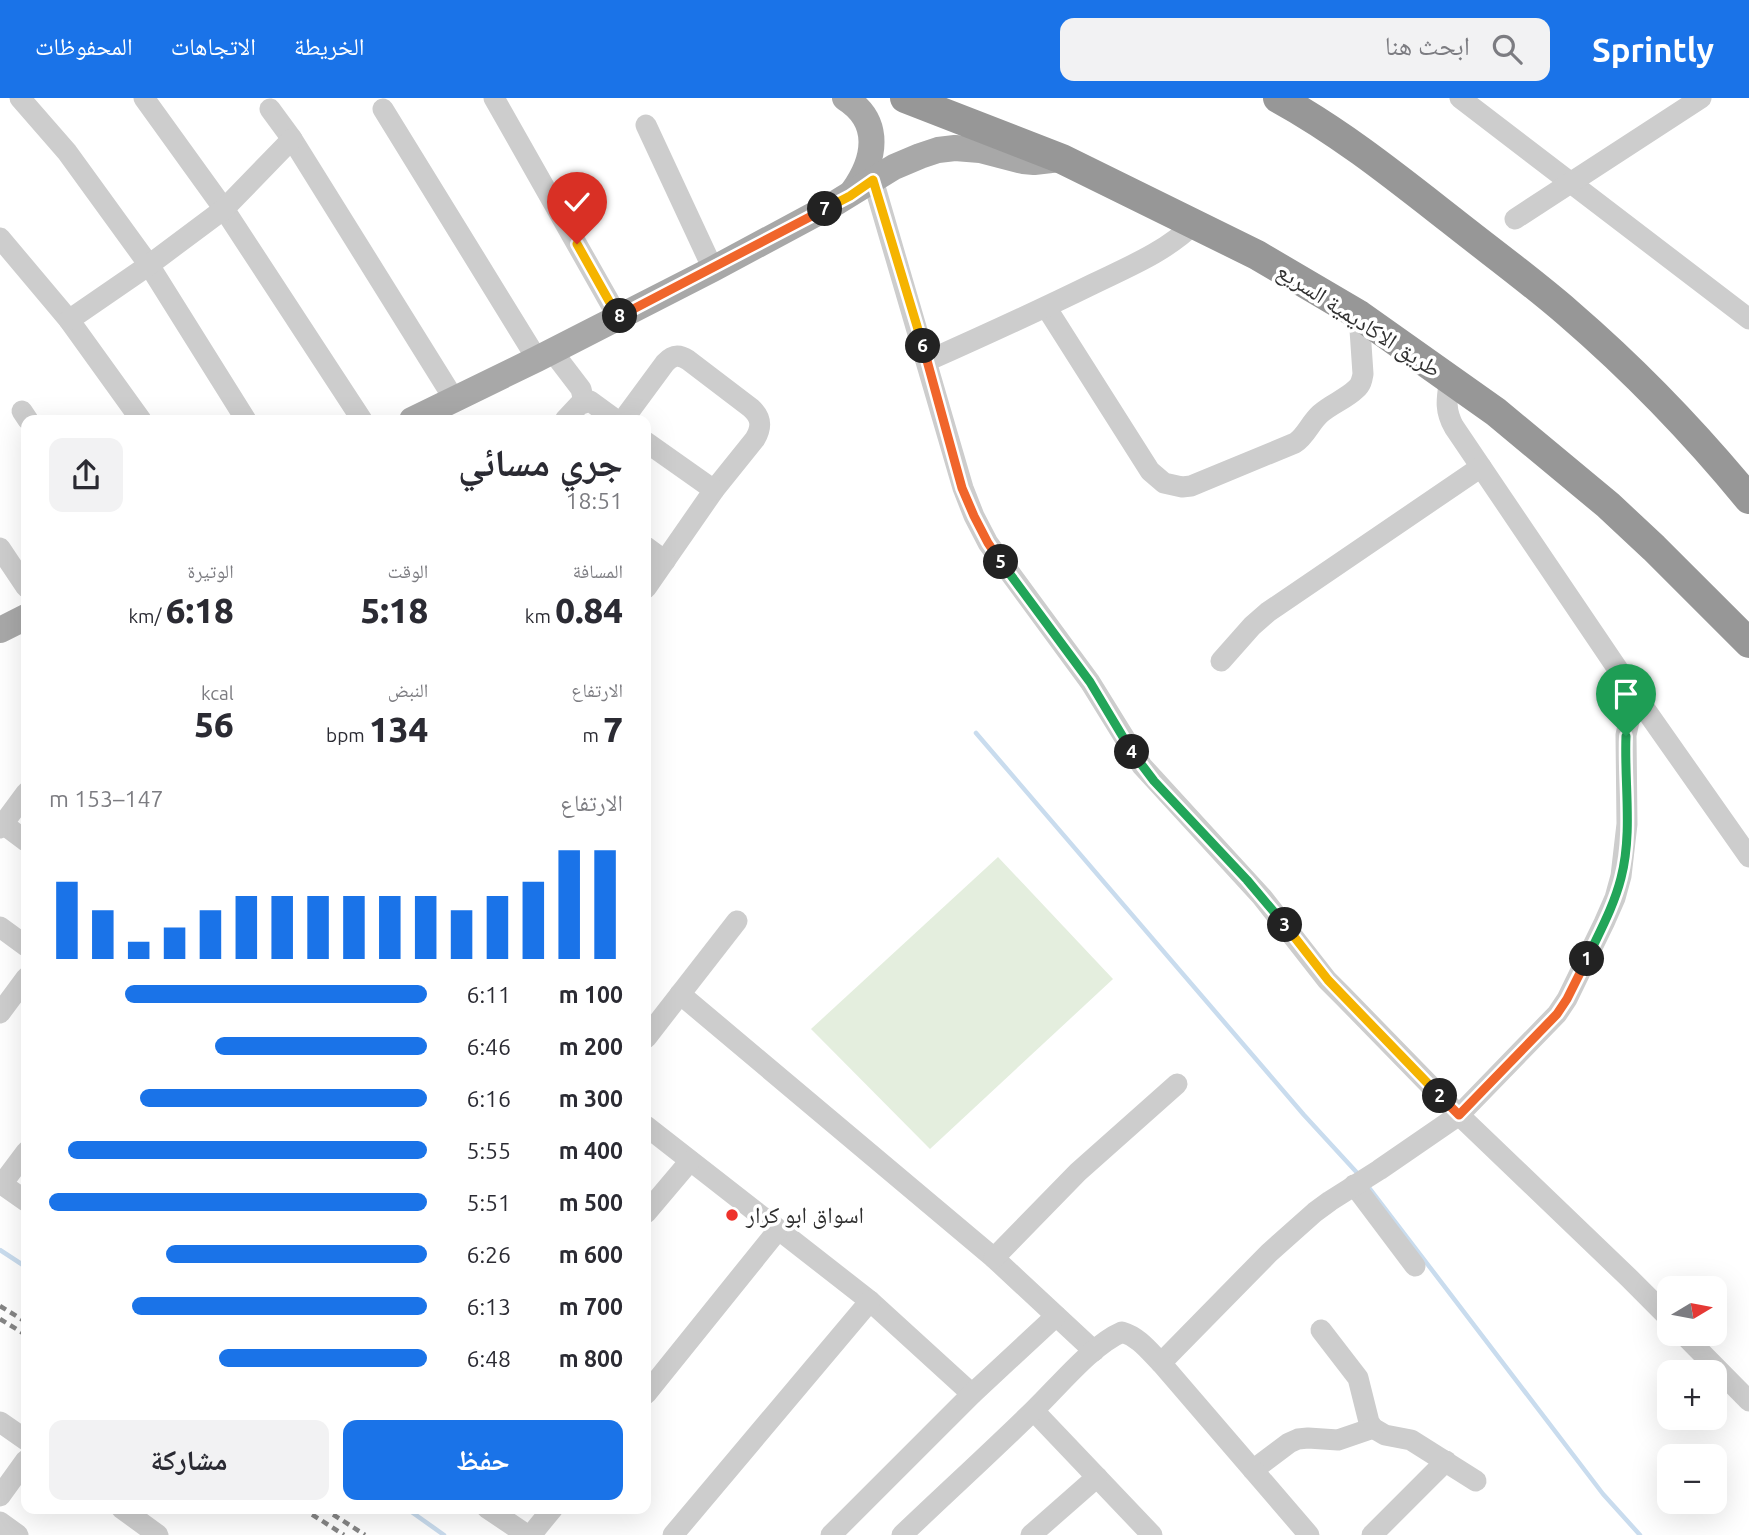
<!DOCTYPE html>
<html lang="ar">
<meta charset="utf-8">
<style>
body{margin:0;font-family:Ubuntu,"Noto Naskh Arabic",sans-serif;background:#f2f2f3;color:#2b2b33;direction:rtl;height:100vh;display:flex;flex-direction:column;font-size:26px;white-space:nowrap}
*{box-sizing:border-box;margin:0}
p{font-size:23px;color:#7c7c81}
.icon{flex:none;width:38px;height:38px;fill:none;stroke:currentColor;stroke-width:2;stroke-linecap:round;stroke-linejoin:round}
.map{position:relative;flex:1;overflow:hidden;direction:ltr}
.sheet{position:absolute;left:21px;top:317px;width:630px;height:1099px;display:flex;flex-direction:column;background:#fff;border-radius:14px;box-shadow:0 7px 28px #0002;direction:rtl}
.sheet>*{flex:none}
.needle{width:46px;rotate:80deg}
.fabs{position:absolute;left:1657px;top:1178px;display:grid;gap:14px}
.fabs a{display:grid;place-items:center;width:70px;height:70px;border-radius:14px;background:#fff;box-shadow:0 7px 28px #0002;font-size:35px}
.pin{position:absolute;display:grid;place-items:center;width:60px;height:60px;color:#fff;margin:-72px -30px;border-radius:50% 50% 50% 0;rotate:-45deg;box-shadow:0 0 7px #0007}
.pin .icon{rotate:45deg}
.km{position:absolute;width:35px;height:35px;margin:-18px;border-radius:50%;background:#222;color:#fff;font-size:19px;line-height:35px;text-align:center}
.round{display:grid;place-items:center;flex:none;width:74px;height:74px;border-radius:14px;background:#f2f2f3}
.headline{display:flex;align-items:center;justify-content:space-between;height:119px;padding:0 28px}
h1{font-size:38px;font-weight:800;line-height:52px}
.stats{display:grid;grid-template-columns:repeat(3,1fr);gap:10px;height:119px;padding:7px 28px}
.stats div{display:grid;align-content:center}
.stats b{font-size:35px;font-weight:800}
.stats small{font-size:19px;font-weight:400}
.stats p{font-size:19px}
.chart{height:196px;padding:14px 28px}
.chart p{display:flex;justify-content:space-between}
.chart svg{width:100%;height:126px;margin-top:7px;stroke:#1a73e8;stroke-width:6}
.action{display:flex;gap:14px;margin-top:auto;padding:14px 28px}
.action a{flex:1;height:80px;border-radius:14px;background:#1a73e8;color:#fff;font-size:28px;font-weight:800;line-height:80px;text-align:center}
.action a+a{background:#f2f2f3;color:#2b2b33}
ul{padding:0 28px;list-style:none;font-size:23px}
li{display:grid;grid-template-columns:112px 84px 1fr;align-items:center;height:52px}
li i{height:18px;border-radius:9px;background:#1a73e8}
header{display:flex;align-items:center;gap:42px;box-sizing:border-box;height:98px;padding:0 35px;background:#1a73e8;color:#fff}
header strong{font-size:33px}
nav{display:flex;gap:38px;margin-inline-start:auto;font-size:24px}
.search{width:490px;height:63px;background:#f2f2f3;display:flex;align-items:center;gap:18px;box-sizing:border-box;padding:0 24px;border-radius:14px;color:#7c7c81;font-size:26px}
.map>svg:first-child{display:block}
.green{fill:#e4eede}
.lines{fill:none;stroke-linecap:round;stroke-linejoin:round}
.stream{stroke:#c9dcee;stroke-width:4.5}
.minor{stroke:#cdcdcd;stroke-width:21}
.major{stroke:#a8a8a8;stroke-width:26}
.highway{stroke:#979797;stroke-width:30}
.rail{stroke:#858585;stroke-width:4.5;stroke-dasharray:7 5;stroke-linecap:butt}
.split-1-casing{stroke:#fff;stroke-width:14}
.split-2-casing{stroke:#fff;stroke-width:14}
.split-3-casing{stroke:#fff;stroke-width:14}
.split-4-casing{stroke:#fff;stroke-width:14}
.split-5-casing{stroke:#fff;stroke-width:14}
.split-6-casing{stroke:#fff;stroke-width:14}
.split-7-casing{stroke:#fff;stroke-width:14}
.split-8-casing{stroke:#fff;stroke-width:14}
.split-9-casing{stroke:#fff;stroke-width:14}
.split-1{stroke:#22a559;stroke-width:9}
.split-2{stroke:#f0652b;stroke-width:9}
.split-3{stroke:#f5b400;stroke-width:9}
.split-4{stroke:#22a559;stroke-width:9}
.split-5{stroke:#22a559;stroke-width:9}
.split-6{stroke:#f0652b;stroke-width:9}
.split-7{stroke:#f5b400;stroke-width:9}
.split-8{stroke:#f0652b;stroke-width:9}
.split-9{stroke:#f5b400;stroke-width:9}
.poi-dot{fill:#ee322b;stroke:#fff;stroke-width:2.5}
.labels{text-anchor:middle;stroke-width:7;stroke-linejoin:round;paint-order:stroke}
.street-label{font-size:23px;fill:#303030;stroke:#fff}
.poi-label{font-size:23px;fill:#303030;stroke:#fff;text-anchor:start}
</style>
<header>
<strong>Sprintly</strong>
<div class="search"><svg class="icon" aria-label="search" viewBox="0 0 24 24"><circle cx="10" cy="10" r="6"/><path d="M15 15l6 6"/></svg>ابحث هنا</div>
<nav><a>الخريطة</a><a>الاتجاهات</a><a>المحفوظات</a></nav>
</header>
<div class="map">
<svg width="1749" height="1437" viewBox="0 0 1749 1437">
<rect width="100%" height="100%" fill="#fff"/>
<path class="green" d="M998,759L1113,881L930,1051L811,931Z"/>
<g class="lines">
<g class="stream">
<path d="M976,635L1304,1017L1360,1078"/>
<path d="M1367,1087L1603,1396L1640,1437"/>
<path d="M0,1152L26,1169"/>
<path d="M406,1410L444,1437"/>
</g>
<g class="minor">
<path d="M20,0L67,54L149,167L246,322"/>
<path d="M144,0L224,111L362,322"/>
<path d="M494,0L618,219"/>
<path d="M1460,0L1749,221"/>
<path d="M270,11L292,41L454,301"/>
<path d="M383,11L537,261"/>
<path d="M646,27L713,171"/>
<path d="M873,82L963,390L974,418L988,445L1090,584L1142,668L1262,799L1327,882L1343,898L1459,1017L1628,1179L1670,1221"/>
<path d="M1515,121L1701,0"/>
<path d="M0,140L69,222L141,322"/>
<path d="M1046,209L1150,373L1164,385L1182,389L1191,388L1295,345C1306,338 1310,325 1320,316C1331,306 1346,301 1356,291C1361,287 1362,282 1363,276L1359,217"/>
<path d="M69,222L149,167L224,111L292,41"/>
<path d="M552,253L581,291L584,304"/>
<path d="M927,263C983,238 1038,213 1093,186C1130,168 1165,154 1194,126"/>
<path d="M1450,280C1447,300 1444,311 1454,329L1640,604L1749,759"/>
<path d="M22,313L28,322"/>
<path d="M565,322L579,307L590,303L616,322"/>
<path d="M623,322L665,265C672,257 679,256 688,262L751,310C762,320 762,329 755,341L714,392L646,490"/>
<path d="M646,344L714,392"/>
<path d="M646,449L665,463"/>
<path d="M0,450L26,489"/>
<path d="M1221,563L1252,528L1268,514L1481,369"/>
<path d="M3,726L26,743"/>
<path d="M0,730L26,695"/>
<path d="M0,829L26,848"/>
<path d="M680,896L994,1160L1094,1253"/>
<path d="M0,915L26,880"/>
<path d="M646,940L737,823"/>
<path d="M646,1028L870,1203L972,1296"/>
<path d="M0,1085L26,1103"/>
<path d="M2,1086L26,1054"/>
<path d="M1354,1087L1415,1168"/>
<path d="M646,1115L690,1063"/>
<path d="M994,1160L1078,1074L1177,986"/>
<path d="M1321,1232L1358,1280L1369,1324L1373,1330L1385,1337L1411,1342L1476,1383"/>
<path d="M1683,1236L1749,1303"/>
<path d="M1161,1265L1269,1155L1315,1114L1330,1103L1379,1072L1459,1017L1557,916L1567,901L1604,825L1615,800L1621,778L1627,726L1626,637L1630,619L1640,604"/>
<path d="M646,1296L778,1132"/>
<path d="M1034,1313L1152,1437"/>
<path d="M0,1324L26,1342"/>
<path d="M1253,1372L1289,1345L1298,1341L1308,1340L1338,1342L1373,1330"/>
<path d="M0,1398L26,1362"/>
<path d="M121,1410L158,1437"/>
<path d="M487,1410L527,1437"/>
<path d="M0,1424L18,1437"/>
<path d="M531,1437L553,1410"/>
<path d="M673,1437L870,1203"/>
<path d="M831,1437L972,1296L1056,1218"/>
<path d="M902,1437C946,1395 991,1354 1034,1312C1059,1288 1092,1247 1122,1234C1139,1239 1149,1253 1161,1265L1309,1437"/>
<path d="M1031,1437L1097,1379"/>
<path d="M1372,1437L1446,1363"/>
</g>
<g class="major">
<path d="M845,0C883,24 875,62 853,93"/>
<path d="M412,322L537,261L713,171L834,106L894,69L920,58L938,52L955,50L980,52L1023,63L1034,64L1060,61"/>
<path d="M0,532L26,519"/>
</g>
<g class="highway">
<path d="M905,0L1062,61L1257,157L1359,217L1496,314L1608,407L1654,450L1749,545"/>
<path d="M1278,0C1340,34 1396,79 1451,122C1490,153 1530,182 1568,215C1633,271 1694,334 1749,401"/>
</g>
<g class="rail">
<path d="M0,1208L26,1224"/>
<path d="M0,1221L26,1237"/>
<path d="M302,1410L344,1437"/>
<path d="M323,1410L365,1437"/>
</g>
</g>
<g class="lines">
<defs>
<path id="split-1" d="M1587,861C1599,835 1614,808 1621,780C1633,734 1624,684 1626,638"/>
<path id="split-2" d="M1440,998L1459,1017L1557,916L1567,901L1587,861"/>
<path id="split-3" d="M1285,827L1328,882L1440,998"/>
<path id="split-4" d="M1132,654L1154,683L1247,782L1285,827"/>
<path id="split-5" d="M1001,464L1090,584L1132,654"/>
<path id="split-6" d="M923,248L962,390L974,418L988,445L1001,464"/>
<path id="split-7" d="M825,111L850,98L873,82L923,248"/>
<path id="split-8" d="M620,218L825,111"/>
<path id="split-9" d="M577,146L618,219L620,218"/>
</defs>
<use href="#split-1" class="split-1-casing"/>
<use href="#split-2" class="split-2-casing"/>
<use href="#split-3" class="split-3-casing"/>
<use href="#split-4" class="split-4-casing"/>
<use href="#split-5" class="split-5-casing"/>
<use href="#split-6" class="split-6-casing"/>
<use href="#split-7" class="split-7-casing"/>
<use href="#split-8" class="split-8-casing"/>
<use href="#split-9" class="split-9-casing"/>
<use href="#split-1" class="split-1"/>
<use href="#split-2" class="split-2"/>
<use href="#split-3" class="split-3"/>
<use href="#split-4" class="split-4"/>
<use href="#split-5" class="split-5"/>
<use href="#split-6" class="split-6"/>
<use href="#split-7" class="split-7"/>
<use href="#split-8" class="split-8"/>
<use href="#split-9" class="split-9"/>
</g>
<circle class="poi-dot" cx="732" cy="1117" r="7"/>
<g class="labels">
<g class="street-label">
<text transform="translate(1359 222) rotate(33)" y="8">طريق الاكاديمية السريع</text>
</g>
<g class="poi-label">
<text x="746" y="1125">اسواق ابو كرار</text>
</g>
</g>
</svg>
<div class="fabs">
<a><svg class="needle" viewBox="-14 -14 28 28"><path d="M0-13l5 13h-10z" fill="#e53935"/><path d="M0 13l5-13h-10z" fill="#7c7c81"/></svg></a>
<a>+</a>
<a>−</a>
</div>
<div class="pin" style="left:1626px;top:638px;background:#1e9e55"><svg class="icon" aria-label="arrive" viewBox="0 0 24 24"><path d="M6 21V4h12l-3 4 3 4H6"/></svg></div>
<div class="pin" style="left:577px;top:146px;background:#d93025"><svg class="icon" aria-label="check" viewBox="0 0 24 24"><path d="M5 12l5 5 9-10"/></svg></div>
<b class="km" style="left:1587px;top:861px">1</b>
<b class="km" style="left:1440px;top:998px">2</b>
<b class="km" style="left:1285px;top:827px">3</b>
<b class="km" style="left:1132px;top:654px">4</b>
<b class="km" style="left:1001px;top:464px">5</b>
<b class="km" style="left:923px;top:248px">6</b>
<b class="km" style="left:825px;top:111px">7</b>
<b class="km" style="left:620px;top:218px">8</b>
<section class="sheet">
<div class="headline"><div><h1>جري مسائي</h1><p>18:51</p></div><a class="round"><svg class="icon" aria-label="share" viewBox="0 0 24 24"><path d="M12 15V3M7 8l5-5 5 5M5 13v7h14v-7"/></svg></a></div>
<div class="stats">
<div><p>المسافة</p><b>0.84<small> km</small></b></div>
<div><p>الوقت</p><b>5:18</b></div>
<div><p>الوتيرة</p><b>6:18<small> /km</small></b></div>
</div>
<div class="stats">
<div><p>الارتفاع</p><b>7<small> m</small></b></div>
<div><p>النبض</p><b>134<small> bpm</small></b></div>
<div><p>kcal</p><b>56</b></div>
</div>
<div class="chart"><p><span>الارتفاع</span>147–153 m</p>
<svg viewBox="0 0 160 44" preserveAspectRatio="none"><path d="M5 44V17M15 44V27M25 44V38M35 44V33M45 44V27M55 44V22M65 44V22M75 44V22M85 44V22M95 44V22M105 44V22M115 44V27M125 44V22M135 44V17M145 44V6M155 44V6"/></svg>
</div>
<ul>
<li><b>100 m</b>6:11<i style="width:80%"></i></li>
<li><b>200 m</b>6:46<i style="width:56%"></i></li>
<li><b>300 m</b>6:16<i style="width:76%"></i></li>
<li><b>400 m</b>5:55<i style="width:95%"></i></li>
<li><b>500 m</b>5:51<i style="width:100%"></i></li>
<li><b>600 m</b>6:26<i style="width:69%"></i></li>
<li><b>700 m</b>6:13<i style="width:78%"></i></li>
<li><b>800 m</b>6:48<i style="width:55%"></i></li>
</ul>
<div class="action"><a>حفظ</a><a>مشاركة</a></div>
</section>
</div>
